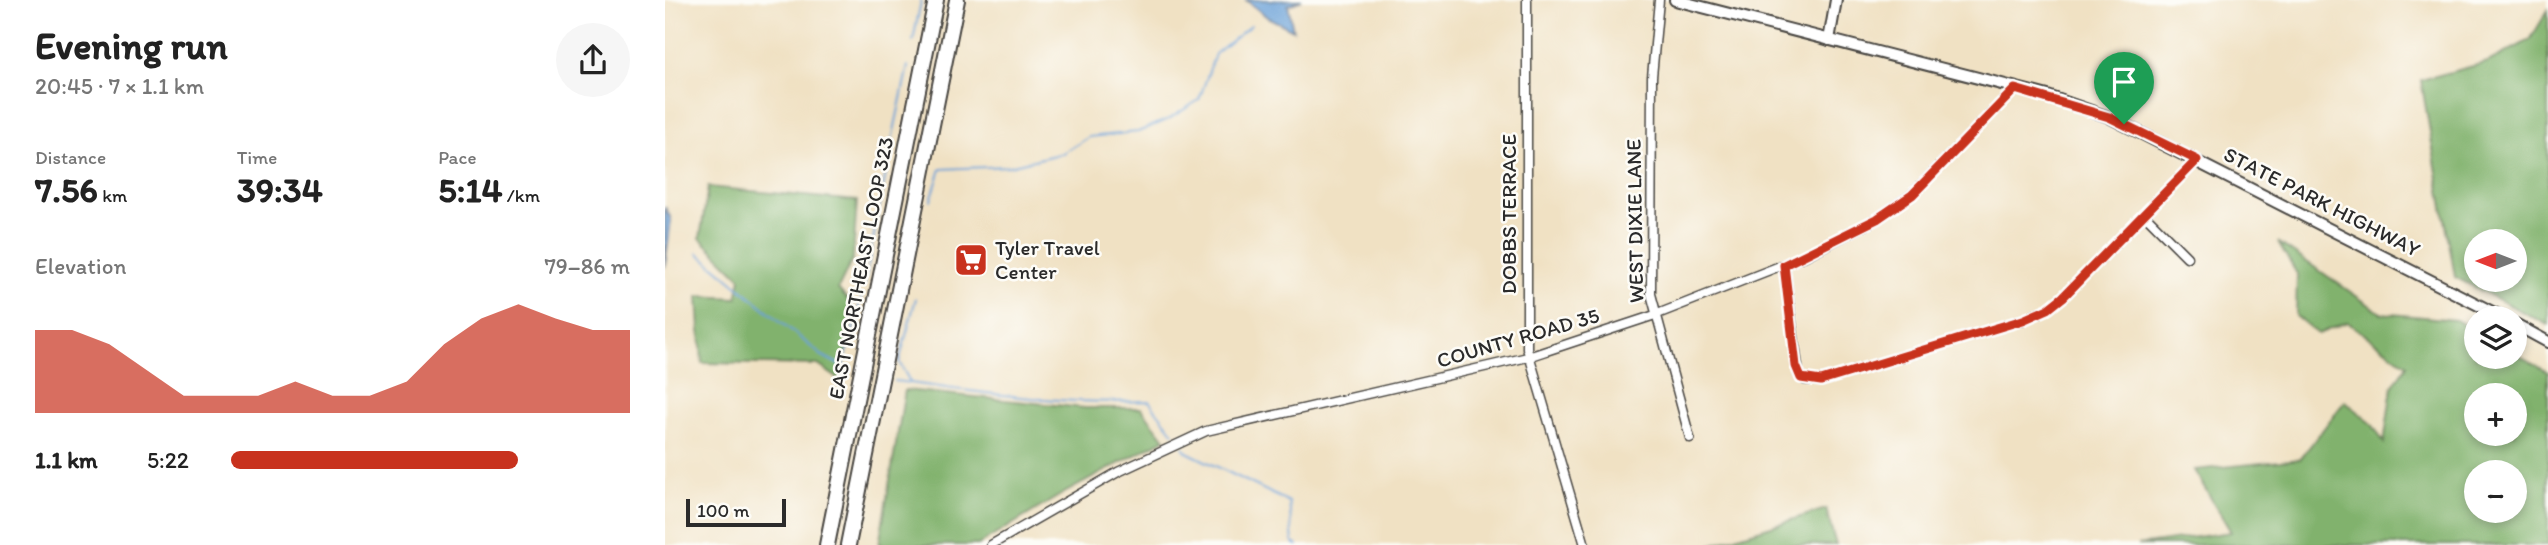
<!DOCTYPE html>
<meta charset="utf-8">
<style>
body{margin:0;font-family:Itim,sans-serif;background:#f6f6f6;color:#222;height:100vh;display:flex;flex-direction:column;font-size:26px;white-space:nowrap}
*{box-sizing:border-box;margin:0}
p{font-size:23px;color:#767676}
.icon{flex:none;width:38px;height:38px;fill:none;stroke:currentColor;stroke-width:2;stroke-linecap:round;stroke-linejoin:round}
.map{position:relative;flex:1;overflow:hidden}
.panel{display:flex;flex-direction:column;background:#fff;width:665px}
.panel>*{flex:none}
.needle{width:46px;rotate:270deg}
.tools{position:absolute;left:1799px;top:229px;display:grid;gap:14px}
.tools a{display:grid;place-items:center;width:63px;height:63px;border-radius:50%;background:#fff;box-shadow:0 4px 10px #0003;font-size:35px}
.scale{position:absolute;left:21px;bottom:18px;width:100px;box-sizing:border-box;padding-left:7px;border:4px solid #2b2b2b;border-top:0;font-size:19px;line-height:24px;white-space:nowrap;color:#2b2b2b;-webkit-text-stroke:5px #fdfcf7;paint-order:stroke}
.pin{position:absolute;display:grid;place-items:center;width:60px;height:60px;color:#fff;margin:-72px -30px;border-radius:50% 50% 50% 0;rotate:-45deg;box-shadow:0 0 7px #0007}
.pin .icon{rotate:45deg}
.round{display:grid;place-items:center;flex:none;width:74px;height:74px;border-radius:37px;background:#f6f6f6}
.summary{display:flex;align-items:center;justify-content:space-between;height:119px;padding:0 35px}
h1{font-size:38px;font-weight:800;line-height:52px}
.stats{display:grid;grid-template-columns:repeat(3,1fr);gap:10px;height:119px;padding:7px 35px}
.stats div{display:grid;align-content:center}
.stats b{font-size:35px;font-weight:800}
.stats small{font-size:19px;font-weight:400}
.stats p{font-size:19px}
.chart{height:196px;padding:14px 35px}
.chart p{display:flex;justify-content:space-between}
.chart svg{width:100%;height:126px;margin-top:7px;fill:#c8321e;opacity:.7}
ul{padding:0 35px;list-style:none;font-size:23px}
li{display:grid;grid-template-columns:112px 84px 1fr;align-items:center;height:52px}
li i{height:18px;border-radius:9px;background:#c8321e}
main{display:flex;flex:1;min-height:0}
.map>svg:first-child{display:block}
.forest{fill:#81b26d;stroke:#566e4c;stroke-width:2;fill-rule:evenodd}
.water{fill:#6ba1d8;stroke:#4b6682;stroke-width:2}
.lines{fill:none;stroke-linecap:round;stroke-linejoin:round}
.stream{stroke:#6ba1d8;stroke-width:2}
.street-casing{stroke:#494642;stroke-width:11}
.secondary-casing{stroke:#494642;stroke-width:14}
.highway-casing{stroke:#494642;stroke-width:18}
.street{stroke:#fff;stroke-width:8}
.secondary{stroke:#fff;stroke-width:10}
.highway{stroke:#fff;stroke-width:14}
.route-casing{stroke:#fff;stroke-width:14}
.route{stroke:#c8321e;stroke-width:9}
.labels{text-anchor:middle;stroke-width:5;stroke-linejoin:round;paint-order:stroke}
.street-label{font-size:21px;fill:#2b2b2b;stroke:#fdfcf7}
.poi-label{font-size:21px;fill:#2b2b2b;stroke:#fdfcf7;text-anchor:start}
</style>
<main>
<section class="panel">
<div class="summary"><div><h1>Evening run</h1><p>20:45 · 7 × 1.1 km</p></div><a class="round"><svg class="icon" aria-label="share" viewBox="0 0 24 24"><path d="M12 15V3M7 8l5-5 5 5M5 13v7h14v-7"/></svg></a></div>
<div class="stats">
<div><p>Distance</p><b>7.56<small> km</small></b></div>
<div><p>Time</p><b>39:34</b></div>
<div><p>Pace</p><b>5:14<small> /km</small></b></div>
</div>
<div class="chart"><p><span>Elevation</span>79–86 m</p>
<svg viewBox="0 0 160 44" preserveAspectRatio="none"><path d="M0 44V15L10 15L20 20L30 29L40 38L50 38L60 38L70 33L80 38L90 38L100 33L110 20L120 11L130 6L140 11L150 15L160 15V44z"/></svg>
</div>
<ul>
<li><b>1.1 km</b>5:22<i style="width:72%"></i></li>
</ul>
</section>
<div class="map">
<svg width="1883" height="545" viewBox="0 0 1883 545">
<rect width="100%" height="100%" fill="#fdfcf7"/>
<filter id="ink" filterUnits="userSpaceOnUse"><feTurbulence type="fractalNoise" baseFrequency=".0143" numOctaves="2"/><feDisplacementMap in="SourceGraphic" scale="14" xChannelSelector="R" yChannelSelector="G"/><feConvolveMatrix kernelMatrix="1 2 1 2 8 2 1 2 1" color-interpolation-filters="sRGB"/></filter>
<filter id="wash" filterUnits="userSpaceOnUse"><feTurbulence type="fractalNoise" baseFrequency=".00686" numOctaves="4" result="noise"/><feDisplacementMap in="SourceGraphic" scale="28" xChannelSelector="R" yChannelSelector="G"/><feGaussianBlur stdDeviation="1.57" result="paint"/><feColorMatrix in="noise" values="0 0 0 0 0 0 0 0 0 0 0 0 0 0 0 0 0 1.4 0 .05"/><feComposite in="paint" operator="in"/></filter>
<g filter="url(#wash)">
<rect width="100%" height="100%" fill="#f0e1c3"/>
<g class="forest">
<path d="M1883,10V325L1790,277L1756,80L1823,62L1865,40ZM1811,242H1850V280H1811Z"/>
<path d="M43,187L192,201L188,258L173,289L188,306L175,380L153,365L37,363L33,296L72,298L76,278L35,238Z"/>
<path d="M1613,242L1716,313L1791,320L1811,332V357H1850V353L1883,372V545H1473L1566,532L1529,470L1635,459L1680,401L1707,424L1719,443L1727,387L1742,365L1682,322L1653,334L1631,316L1632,274ZM1811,396H1850V434H1811ZM1811,472H1850V511H1811Z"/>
<path d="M240,390L420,408H476L500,439L399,493L313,545H214Z"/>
<path d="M1161,509L1171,545H1045Z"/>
</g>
<g class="water">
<path d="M581,0H637L623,5L628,30L602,17Z"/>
<path d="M0,207L6,219L0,268Z"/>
</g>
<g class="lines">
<g class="stream">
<path d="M248,41L256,1"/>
<path d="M226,145L243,66"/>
<path d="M266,200L276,169L344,166L398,153L424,137L473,132L504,119L534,100L550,54L586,25"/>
<path d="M33,253L156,355L184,370"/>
<path d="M199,287L224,157"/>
<path d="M179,365L197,295"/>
<path d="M230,381C315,393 398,405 484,401L509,433"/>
<path d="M245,382L234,362L251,298"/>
<path d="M518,447L522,452L624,502L628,543L633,545"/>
</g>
</g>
</g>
<g filter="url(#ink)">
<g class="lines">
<defs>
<g id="street">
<path d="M862,0V348L920,545"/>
<path d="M994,0L987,77L986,294L1025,438"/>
<path d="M1480,215L1522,257"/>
<path d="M1119,265L1134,374L1140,380L1156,381L1358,320L1383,309L1398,297L1532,160"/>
<path d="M326,545L453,472L541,431L863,357L990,315L1138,257L1212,219L1246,195L1350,89"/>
</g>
<g id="secondary">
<path d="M1010,0L1383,96L1444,117L1839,318"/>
<path d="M1164,40L1171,0"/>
<path d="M1850,324L1883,342"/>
</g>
<g id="highway">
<path d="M162,545L271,0"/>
<path d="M183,545L292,0"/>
</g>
</defs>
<use href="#street" class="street-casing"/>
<use href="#secondary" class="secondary-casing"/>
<use href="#highway" class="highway-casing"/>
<use href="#street" class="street"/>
<use href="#secondary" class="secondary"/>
<use href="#highway" class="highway"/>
</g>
</g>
<g class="lines" filter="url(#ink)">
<defs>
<path id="route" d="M1350,89L1444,117L1532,160L1398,297L1383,309L1358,320L1156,381L1136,378L1131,366L1119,265L1212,219L1247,195Z"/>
</defs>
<use href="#route" class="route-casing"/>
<use href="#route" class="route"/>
</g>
<defs>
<symbol id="supermarket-square" viewBox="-11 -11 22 22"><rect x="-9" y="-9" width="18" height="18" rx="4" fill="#c8321e" stroke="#fdfcf7"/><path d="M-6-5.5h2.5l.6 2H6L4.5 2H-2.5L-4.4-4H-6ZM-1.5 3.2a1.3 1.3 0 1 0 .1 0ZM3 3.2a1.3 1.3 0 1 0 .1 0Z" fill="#fff"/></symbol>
</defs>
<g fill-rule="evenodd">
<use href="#supermarket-square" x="287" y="241" width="38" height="38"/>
</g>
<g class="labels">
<g class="street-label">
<text transform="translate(1657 202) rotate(27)" y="7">STATE PARK HIGHWAY</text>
<text transform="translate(844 214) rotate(-90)" y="7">DOBBS TERRACE</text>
<text transform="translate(970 221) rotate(-91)" y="7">WEST DIXIE LANE</text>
<text transform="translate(196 268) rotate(-79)" y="7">EAST NORTHEAST LOOP 323</text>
<text transform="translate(853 338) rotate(-16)" y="7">COUNTY ROAD 35</text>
</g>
<g class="poi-label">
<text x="330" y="255">Tyler Travel<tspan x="330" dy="24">Center</tspan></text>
</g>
</g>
</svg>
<div class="tools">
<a><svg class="needle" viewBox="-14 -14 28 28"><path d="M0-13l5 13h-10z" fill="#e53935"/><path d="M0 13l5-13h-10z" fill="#767676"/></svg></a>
<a><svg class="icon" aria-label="layers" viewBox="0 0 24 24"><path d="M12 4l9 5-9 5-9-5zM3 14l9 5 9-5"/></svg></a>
<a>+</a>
<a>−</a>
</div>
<div class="scale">100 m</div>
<div class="pin" style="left:1459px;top:124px;background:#1e9e55"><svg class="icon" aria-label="arrive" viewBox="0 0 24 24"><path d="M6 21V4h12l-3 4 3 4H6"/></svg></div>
</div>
</main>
